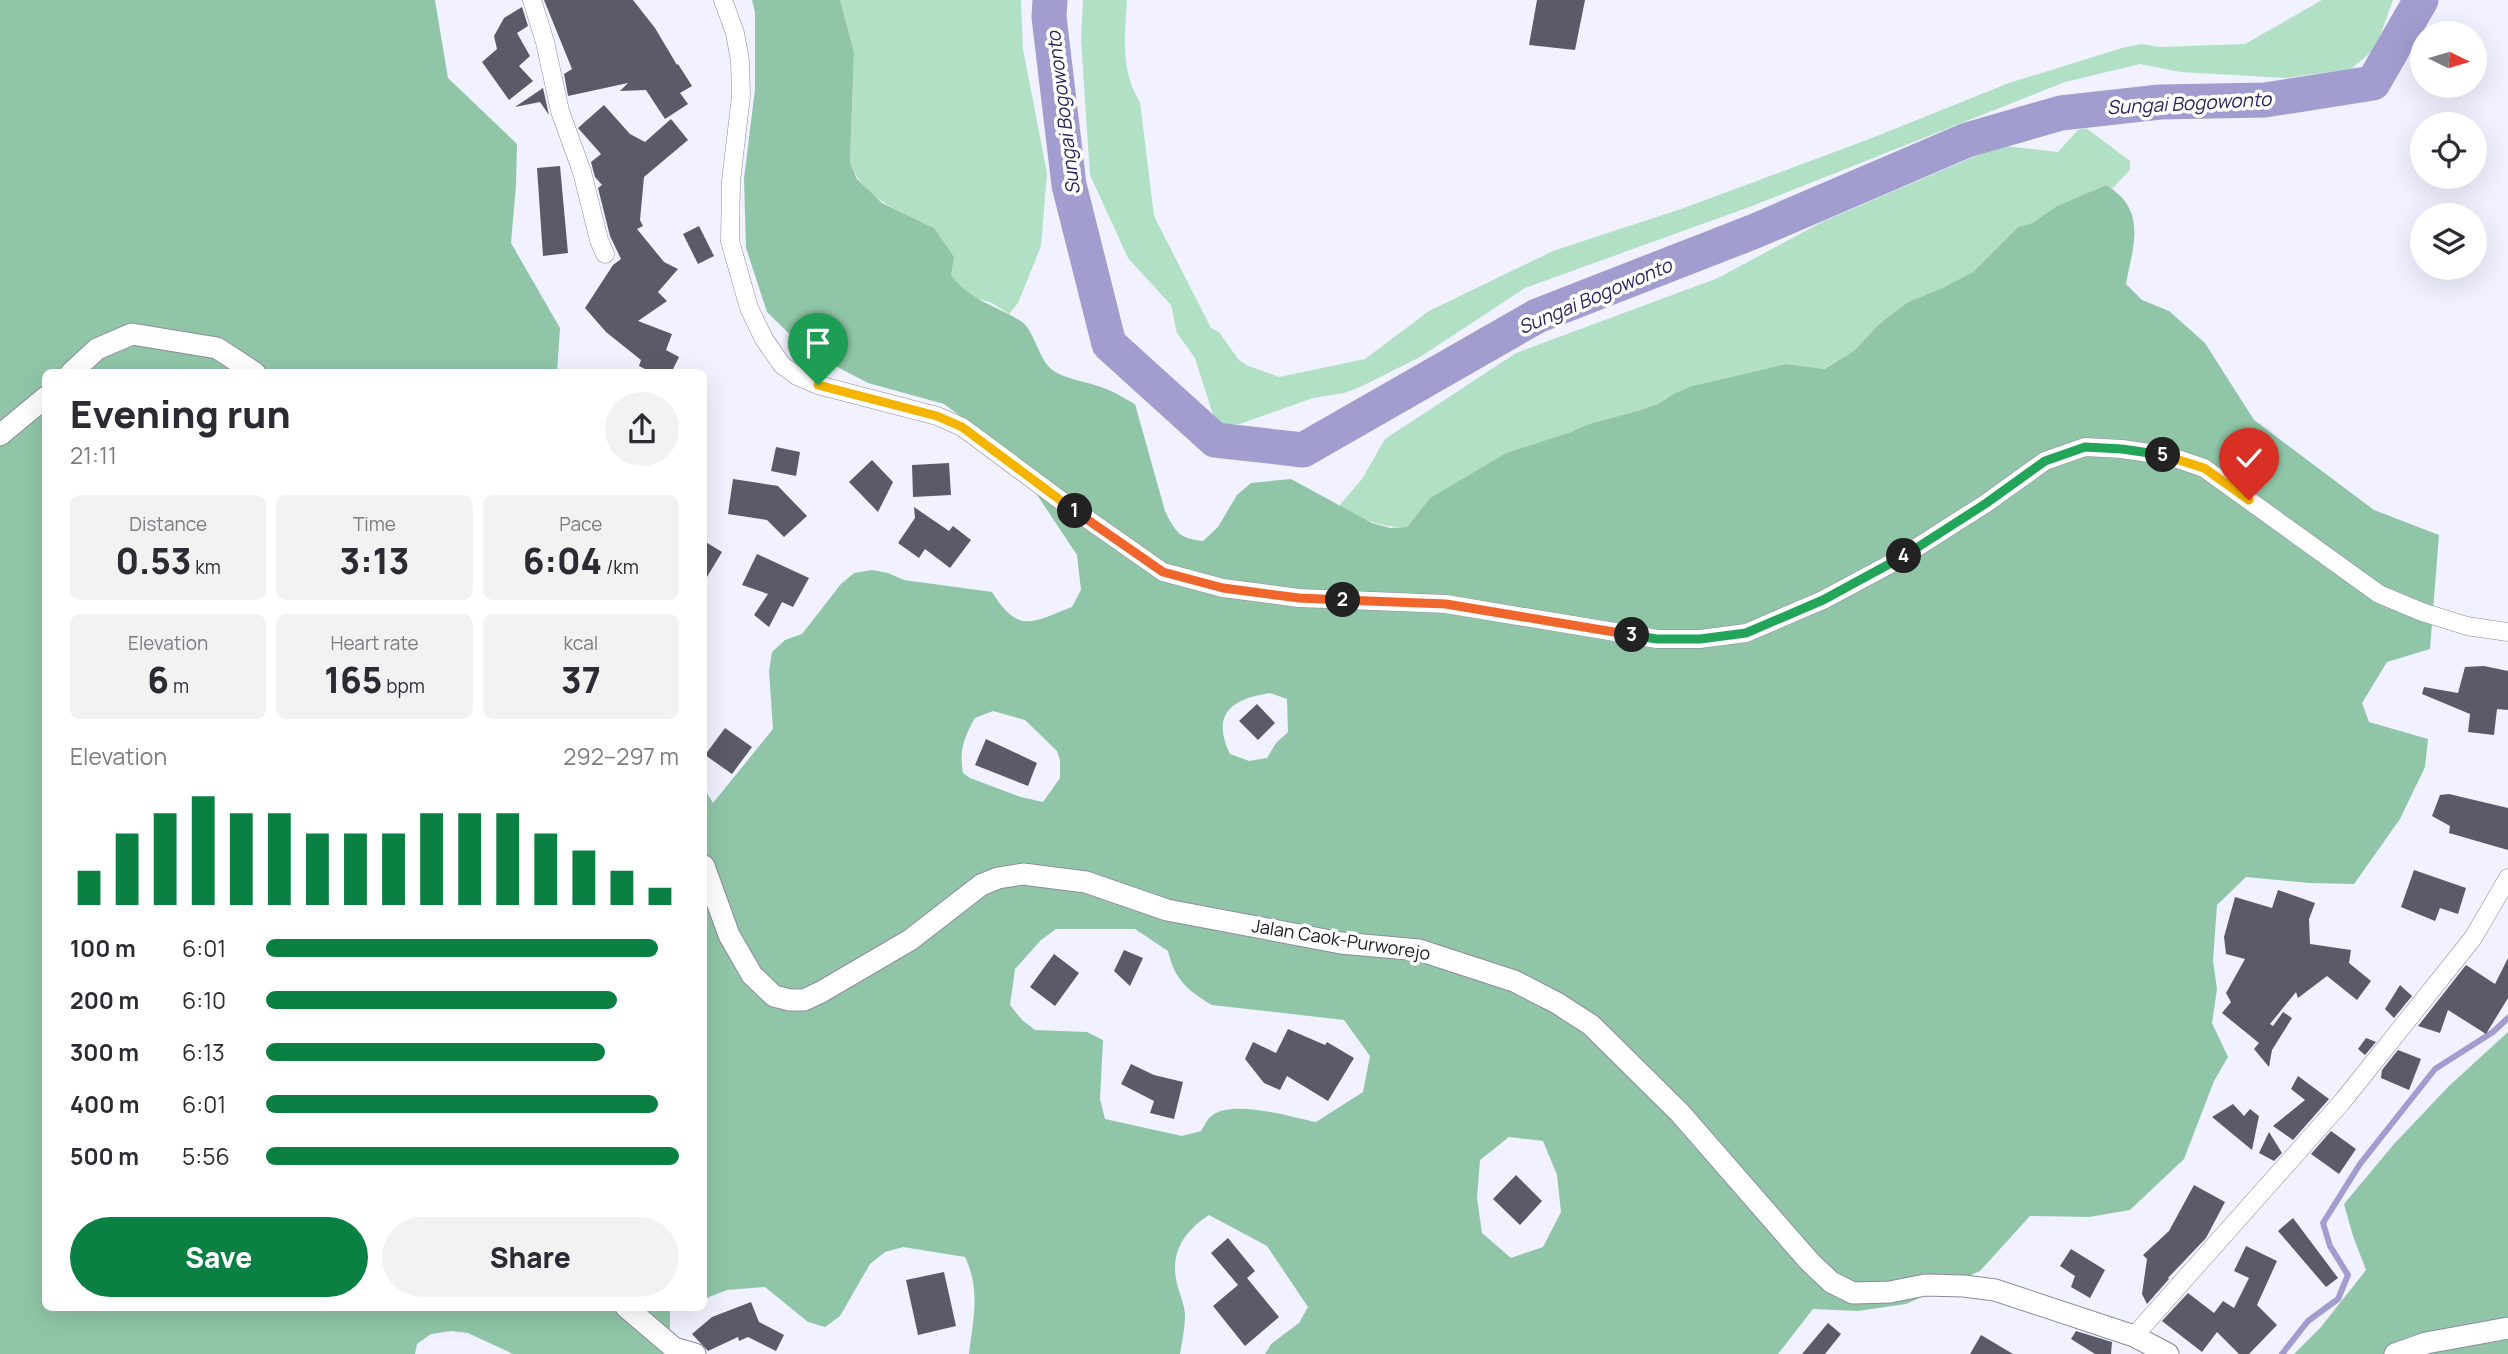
<!DOCTYPE html>
<meta charset="utf-8">
<style>
body{margin:0;font-family:Manrope,sans-serif;background:#f2f2f3;color:#2b2b33;height:100vh;display:flex;flex-direction:column;font-size:26px;white-space:nowrap}
*{box-sizing:border-box;margin:0}
p{font-size:23px;color:#7c7c81}
.icon{flex:none;width:38px;height:38px;fill:none;stroke:currentColor;stroke-width:2;stroke-linecap:round;stroke-linejoin:round}
.map{position:relative;flex:1;overflow:hidden}
.side{position:absolute;left:42px;top:369px;width:665px;height:942px;display:flex;flex-direction:column;background:#fff;border-radius:10px;box-shadow:0 7px 28px #0002}
.side>*{flex:none}
.needle{width:46px;rotate:95deg}
.tools{position:absolute;left:2410px;top:21px;display:grid;gap:14px}
.tools a{display:grid;place-items:center;width:77px;height:77px;border-radius:50%;background:#fff;box-shadow:0 7px 28px #0002;font-size:35px}
.pin{position:absolute;display:grid;place-items:center;width:60px;height:60px;color:#fff;margin:-72px -30px;border-radius:50% 50% 50% 0;rotate:-45deg;box-shadow:0 0 7px #0007}
.pin .icon{rotate:45deg}
.km{position:absolute;width:35px;height:35px;margin:-18px;border-radius:50%;background:#222;color:#fff;font-size:19px;line-height:35px;text-align:center}
.round{display:grid;place-items:center;flex:none;width:74px;height:74px;border-radius:37px;background:#f2f2f3}
.headline{display:flex;align-items:center;justify-content:space-between;height:119px;padding:0 28px}
h1{font-size:38px;font-weight:800;line-height:52px}
.figures{display:grid;grid-template-columns:repeat(3,1fr);gap:10px;height:119px;padding:7px 28px}
.figures div{display:grid;align-content:center;border-radius:10px;background:#f2f2f3;text-align:center}
.figures b{font-size:35px;font-weight:800}
.figures small{font-size:19px;font-weight:400}
.figures p{font-size:19px}
.chart{height:196px;padding:14px 28px}
.chart p{display:flex;justify-content:space-between}
.chart svg{width:100%;height:126px;margin-top:7px;stroke:#0b8043;stroke-width:6}
.button{display:flex;gap:14px;margin-top:auto;padding:14px 28px}
.button a{flex:1;height:80px;border-radius:42px;background:#0b8043;color:#fff;font-size:28px;font-weight:800;line-height:80px;text-align:center}
.button a+a{background:#f2f2f3;color:#2b2b33}
ul{padding:0 28px;list-style:none;font-size:23px}
li{display:grid;grid-template-columns:112px 84px 1fr;align-items:center;height:52px}
li i{height:18px;border-radius:9px;background:#0b8043}
.map>svg:first-child{display:block}
.green{fill:#b2e0c5}
.forest{fill:#90c6a7;fill-rule:evenodd}
.lines{fill:none;stroke-linecap:round;stroke-linejoin:round}
.stream{stroke:#a19dcf;stroke-width:6}
.river{stroke:#a19dcf;stroke-width:35}
.building{fill:#5b5a69}
.minor-casing{stroke:#8c8b9b;stroke-width:19}
.tertiary-casing{stroke:#8c8b9b;stroke-width:23}
.minor{stroke:#fff;stroke-width:18}
.tertiary{stroke:#fff;stroke-width:21}
.split-1-casing{stroke:#fff;stroke-width:14}
.split-2-casing{stroke:#fff;stroke-width:14}
.split-3-casing{stroke:#fff;stroke-width:14}
.split-4-casing{stroke:#fff;stroke-width:14}
.split-5-casing{stroke:#fff;stroke-width:14}
.split-6-casing{stroke:#fff;stroke-width:14}
.split-1{stroke:#f5b400;stroke-width:9}
.split-2{stroke:#f0652b;stroke-width:9}
.split-3{stroke:#f0652b;stroke-width:9}
.split-4{stroke:#22a559;stroke-width:9}
.split-5{stroke:#22a559;stroke-width:9}
.split-6{stroke:#f5b400;stroke-width:9}
.labels{text-anchor:middle;stroke-width:7;stroke-linejoin:round;paint-order:stroke}
.street-label{font-size:18px;fill:#1d1c23;stroke:#fff}
.water-label{font-size:19px;font-style:italic;fill:#2e235e;stroke:#fff}
</style>
<div class="map">
<svg width="2508" height="1354" viewBox="0 0 2508 1354">
<rect width="100%" height="100%" fill="#f1f1ff"/>
<g class="green">
<path d="M840,0H1021L1023,49L1047,173L1041,246L1018,303L1009,314L992,303L975,298L961,289L951,275L934,228C900,210 866,202 850,163L854,52Z"/>
<path d="M1083,0H1127C1125,35 1120,71 1140,102L1154,216L1211,328L1219,332L1238,359L1246,365L1279,377L1365,359L1429,311L1553,251L1684,208L1872,138L2009,83L2122,48L2141,44L2159,47L2245,44L2322,0H2393L2380,36L2371,52L2351,69L2286,78L2180,72L2140,64L2065,82L1752,206L1525,288L1420,357L1360,387L1344,393L1313,398L1240,424L1223,425L1215,421L1195,358L1177,333L1171,305L1128,258L1090,175L1081,40Z"/>
<path d="M2086,128L2130,161V170L2112,189L2106,185L2057,206L2032,223L2018,227L1973,272L1942,288L1908,302L1879,324L1854,351L1823,369L1786,364L1692,386L1675,393L1658,404L1641,410L1589,424L1571,432L1506,453L1430,498L1407,527C1381,528 1361,519 1339,506L1362,479L1385,439L1516,353L1718,278L1822,222L1994,148L2004,146L2058,152L2078,130Z"/>
</g>
<g class="forest">
<path d="M0,0H435L448,78L517,144L516,185L511,243L560,328L557,373H46V1307H670V1354H513L468,1333L451,1331L431,1334L417,1344L415,1354H0Z"/>
<path d="M752,0H840L854,52L850,163L857,179L882,203L934,228L954,257L951,275C970,301 996,305 1022,322C1034,331 1038,356 1050,368C1062,379 1085,381 1101,387C1113,391 1124,398 1135,404L1165,511C1176,533 1179,538 1203,541L1218,527L1237,495L1251,483L1291,479L1372,523L1390,528L1407,527L1430,498L1506,453L1571,432L1589,424L1641,410L1658,404L1675,393L1692,386L1786,364L1824,369L1854,351L1879,324L1908,302L1942,288L1973,272L2018,227L2032,223L2057,206L2106,185C2148,210 2133,245 2126,284L2142,300L2169,311L2205,343L2254,420L2374,510L2439,535L2430,649L2387,662L2362,703L2369,722L2428,739L2425,767L2400,819L2354,884L2309,883L2246,877L2217,905L2213,961L2217,989L2212,1023L2228,1057L2214,1081L2184,1159L2130,1210L2089,1217L2030,1216L1980,1271L1906,1304L1858,1311L1813,1309L1778,1354H1265L1271,1344L1299,1323L1308,1307L1267,1246L1209,1215C1186,1230 1171,1250 1176,1279C1178,1291 1185,1304 1185,1316C1185,1328 1182,1342 1180,1354H969C973,1318 981,1291 965,1257L903,1247L885,1252L870,1264L840,1316L825,1327L808,1322L765,1287L727,1290L704,1299V788L713,803L773,729L769,671L772,652L785,640L802,634L841,584L854,573L872,570L888,573L904,580L992,592C1019,635 1032,622 1072,607L1081,590L1077,555L1008,451L944,404L868,383L807,351L767,312L746,248L744,179L755,89V12ZM1270,693L1287,699L1288,732L1276,743L1267,758L1249,761L1230,754C1211,714 1231,699 1270,693ZM993,711L1025,720L1057,751L1060,760V778L1043,802L1021,797L970,778L963,773C959,751 964,737 975,718ZM1056,929H1135L1168,951C1174,979 1188,991 1212,1005L1344,1020L1370,1056L1363,1092L1316,1122C1291,1117 1230,1098 1210,1117C1206,1121 1204,1127 1201,1131L1182,1136L1105,1119L1100,1099L1103,1040L1087,1032L1035,1030L1022,1020L1010,1005L1015,969L1041,940ZM1509,1137L1543,1141L1557,1175L1561,1212L1543,1247L1511,1258L1482,1233L1477,1198L1480,1160Z"/>
<path d="M2508,1032V1354H2294L2321,1327L2366,1270L2353,1236L2344,1204L2394,1144L2449,1086Z"/>
</g>
<g class="lines">
<path class="stream" d="M2282,1354L2308,1321L2338,1299L2348,1275L2330,1246L2323,1223L2360,1164L2435,1069L2493,1032L2508,1018"/>
<path class="river" d="M1050,0L1049,17L1069,185L1109,344L1215,440L1303,450L1537,316L1755,231L1967,140L2061,113L2160,102L2265,100L2373,83L2421,0"/>
</g>
<g class="building">
<path d="M544,0H633L655,28L677,65L678,64L692,86L680,93L688,104L665,119L646,90L620,91L628,83L568,96L564,74L572,69Z"/>
<path d="M1537,0H1585L1575,50L1529,45Z"/>
<path d="M522,7L528,26L517,33L530,56L519,66L533,81L509,100L482,62L497,49L494,36L504,18Z"/>
<path d="M543,88L549,115L540,102L515,107Z"/>
<path d="M604,105L630,134L645,142L671,119L688,140L644,177L640,220L643,226L637,229L664,262L678,269L658,292L667,301L638,321L672,334L666,350L679,357L671,373H653L639,366L641,360L606,332L585,308L613,265L621,259L610,236L598,188L602,185L595,177L591,162L601,154L578,128Z"/>
<path d="M560,166L568,253L543,256L537,168Z"/>
<path d="M699,226L714,256L698,264L683,234Z"/>
<path d="M776,447L800,452L796,476L771,471Z"/>
<path d="M872,460L893,482L878,512L849,482Z"/>
<path d="M949,463L951,495L913,497L912,465Z"/>
<path d="M733,479L778,486L807,516L784,537L767,520L728,514Z"/>
<path d="M914,507L949,531L953,526L971,540L950,568L925,549L919,558L898,543L915,518Z"/>
<path d="M704,541L722,552L704,582Z"/>
<path d="M757,554L809,578L793,607L782,602L769,627L754,615L768,594L742,585Z"/>
<path d="M2484,666L2508,671V710L2497,709L2494,735L2468,732L2470,714L2422,694L2424,687L2458,693L2465,667Z"/>
<path d="M1257,704L1275,723L1258,740L1239,721Z"/>
<path d="M725,728L752,747L732,774L705,755Z"/>
<path d="M986,739L1037,763L1028,786L975,765Z"/>
<path d="M2449,794L2508,808V850L2449,833L2450,826L2432,816L2440,795Z"/>
<path d="M2414,870L2466,888L2458,914L2440,908L2435,921L2401,907Z"/>
<path d="M2278,890L2315,903L2309,919L2310,944L2351,950L2349,963L2371,981L2357,1000L2327,976L2298,998L2296,992L2270,1024L2273,1026L2283,1012L2292,1018L2272,1050L2269,1067L2254,1049L2259,1043L2222,1013L2231,1002L2226,993L2245,959L2226,954L2224,937L2235,897L2272,908Z"/>
<path d="M1124,950L1143,958L1130,986L1114,971Z"/>
<path d="M1054,954L1079,973L1055,1006L1030,987Z"/>
<path d="M2508,958V998L2486,1034L2448,1010L2440,1033L2418,1026L2466,965L2495,984Z"/>
<path d="M2400,985L2412,996L2394,1018L2385,1009Z"/>
<path d="M1288,1029L1325,1045L1327,1042L1354,1058L1328,1101L1287,1076L1280,1090L1264,1083L1245,1059L1253,1042L1276,1053Z"/>
<path d="M2366,1038L2376,1042L2365,1055L2358,1049Z"/>
<path d="M2398,1050L2421,1059L2409,1090L2381,1078L2382,1070Z"/>
<path d="M1131,1064L1154,1075L1183,1082L1174,1119L1150,1113L1154,1101L1121,1084Z"/>
<path d="M2298,1076L2329,1099L2293,1140L2273,1126L2305,1100L2291,1089Z"/>
<path d="M2233,1104L2244,1116L2250,1109L2259,1116L2252,1150L2212,1117Z"/>
<path d="M2331,1131L2356,1149L2339,1174L2311,1154Z"/>
<path d="M2269,1132L2282,1153L2274,1161L2259,1153Z"/>
<path d="M1516,1175L1542,1201L1520,1225L1493,1199Z"/>
<path d="M2194,1185L2225,1202L2206,1238L2168,1278L2169,1279L2147,1304L2142,1294L2147,1259L2143,1255L2169,1231Z"/>
<path d="M2293,1218L2338,1278L2326,1287L2278,1231Z"/>
<path d="M1228,1238L1255,1271L1247,1278L1279,1317L1245,1346L1213,1306L1238,1285L1211,1253Z"/>
<path d="M2246,1246L2277,1261L2257,1305L2277,1325L2249,1354H2239L2217,1332L2202,1352L2162,1321L2188,1293L2214,1313L2223,1301L2234,1308L2249,1278L2234,1271Z"/>
<path d="M2071,1249L2105,1270L2090,1298L2071,1287L2075,1276L2060,1266Z"/>
<path d="M944,1272L956,1326L918,1335L906,1280Z"/>
<path d="M751,1302L759,1322L784,1335L776,1351L748,1337L739,1341L738,1337L708,1351L692,1334L712,1317Z"/>
<path d="M1828,1323L1841,1334L1825,1354H1802Z"/>
<path d="M2076,1331L2112,1342L2111,1354H2095L2071,1339Z"/>
<path d="M1981,1335L2013,1354H1970Z"/>
</g>
<g class="lines">
<defs>
<g id="minor">
<path d="M532,0L545,42L560,111L582,172L599,240L605,254"/>
<path d="M723,0L735,33L740,61L741,96L731,181L730,241L749,308L764,339L782,365L797,376L818,385L937,416L962,427L1063,502L1163,572L1223,588L1299,598L1446,604L1657,639H1700L1746,633L1823,600L1894,562L1985,504L2045,461L2085,447L2122,449L2169,456L2204,468L2379,594L2422,612L2467,626L2508,632"/>
<path d="M2134,1336L2342,1102L2473,938L2508,878"/>
</g>
<g id="tertiary">
<path d="M71,373L97,349L132,334L217,348L255,373"/>
<path d="M0,435L46,397"/>
<path d="M704,866L729,935L752,975L774,996L790,1000H804L821,992L910,940L981,885L998,878L1023,874L1086,882L1167,910L1341,943L1419,950L1514,981L1557,1003L1591,1025L1680,1113L1809,1261L1831,1282L1853,1293L1890,1292L1925,1285L1964,1286L1995,1290L2134,1336L2168,1354"/>
<path d="M626,1307L674,1348L695,1354"/>
<path d="M2395,1354L2426,1343L2508,1328"/>
</g>
</defs>
<use href="#minor" class="minor-casing"/>
<use href="#tertiary" class="tertiary-casing"/>
<use href="#minor" class="minor"/>
<use href="#tertiary" class="tertiary"/>
</g>
<g class="lines">
<defs>
<path id="split-1" d="M818,385L937,416L962,427L1075,511"/>
<path id="split-2" d="M1075,511L1163,572L1223,588L1299,598L1343,600"/>
<path id="split-3" d="M1343,600L1446,604L1632,635"/>
<path id="split-4" d="M1632,635L1657,639H1700L1746,633L1823,600L1904,556"/>
<path id="split-5" d="M1904,556L1985,504L2045,461L2085,447L2122,449L2163,455"/>
<path id="split-6" d="M2163,455L2204,468L2249,500"/>
</defs>
<use href="#split-1" class="split-1-casing"/>
<use href="#split-2" class="split-2-casing"/>
<use href="#split-3" class="split-3-casing"/>
<use href="#split-4" class="split-4-casing"/>
<use href="#split-5" class="split-5-casing"/>
<use href="#split-6" class="split-6-casing"/>
<use href="#split-1" class="split-1"/>
<use href="#split-2" class="split-2"/>
<use href="#split-3" class="split-3"/>
<use href="#split-4" class="split-4"/>
<use href="#split-5" class="split-5"/>
<use href="#split-6" class="split-6"/>
</g>
<g class="labels">
<g class="street-label">
<text transform="translate(1341 940) rotate(9)" y="6">Jalan Caok-Purworejo</text>
</g>
<g class="water-label">
<text transform="translate(2189 103) rotate(-3)" y="7">Sungai Bogowonto</text>
<text transform="translate(1063 113) rotate(-97)" y="7">Sungai Bogowonto</text>
<text transform="translate(1595 296) rotate(-23)" y="7">Sungai Bogowonto</text>
</g>
</g>
</svg>
<div class="tools">
<a><svg class="needle" viewBox="-14 -14 28 28"><path d="M0-13l5 13h-10z" fill="#e53935"/><path d="M0 13l5-13h-10z" fill="#7c7c81"/></svg></a>
<a><svg class="icon" aria-label="locate" viewBox="0 0 24 24"><circle cx="12" cy="12" r="6"/><path d="M12 2v4M12 18v4M2 12h4M18 12h4"/></svg></a>
<a><svg class="icon" aria-label="layers" viewBox="0 0 24 24"><path d="M12 4l9 5-9 5-9-5zM3 14l9 5 9-5"/></svg></a>
</div>
<div class="pin" style="left:818px;top:385px;background:#1e9e55"><svg class="icon" aria-label="arrive" viewBox="0 0 24 24"><path d="M6 21V4h12l-3 4 3 4H6"/></svg></div>
<div class="pin" style="left:2249px;top:500px;background:#d93025"><svg class="icon" aria-label="check" viewBox="0 0 24 24"><path d="M5 12l5 5 9-10"/></svg></div>
<b class="km" style="left:1075px;top:511px">1</b>
<b class="km" style="left:1343px;top:600px">2</b>
<b class="km" style="left:1632px;top:635px">3</b>
<b class="km" style="left:1904px;top:556px">4</b>
<b class="km" style="left:2163px;top:455px">5</b>
<section class="side">
<div class="headline"><div><h1>Evening run</h1><p>21:11</p></div><a class="round"><svg class="icon" aria-label="share" viewBox="0 0 24 24"><path d="M12 15V3M7 8l5-5 5 5M5 13v7h14v-7"/></svg></a></div>
<div class="figures">
<div><p>Distance</p><b>0.53<small> km</small></b></div>
<div><p>Time</p><b>3:13</b></div>
<div><p>Pace</p><b>6:04<small> /km</small></b></div>
</div>
<div class="figures">
<div><p>Elevation</p><b>6<small> m</small></b></div>
<div><p>Heart rate</p><b>165<small> bpm</small></b></div>
<div><p>kcal</p><b>37</b></div>
</div>
<div class="chart"><p><span>Elevation</span>292–297 m</p>
<svg viewBox="0 0 160 44" preserveAspectRatio="none"><path d="M5 44V32M15 44V19M25 44V12M35 44V6M45 44V12M55 44V12M65 44V19M75 44V19M85 44V19M95 44V12M105 44V12M115 44V12M125 44V19M135 44V25M145 44V32M155 44V38"/></svg>
</div>
<ul>
<li><b>100 m</b>6:01<i style="width:95%"></i></li>
<li><b>200 m</b>6:10<i style="width:85%"></i></li>
<li><b>300 m</b>6:13<i style="width:82%"></i></li>
<li><b>400 m</b>6:01<i style="width:95%"></i></li>
<li><b>500 m</b>5:56<i style="width:100%"></i></li>
</ul>
<div class="button"><a>Save</a><a>Share</a></div>
</section>
</div>
